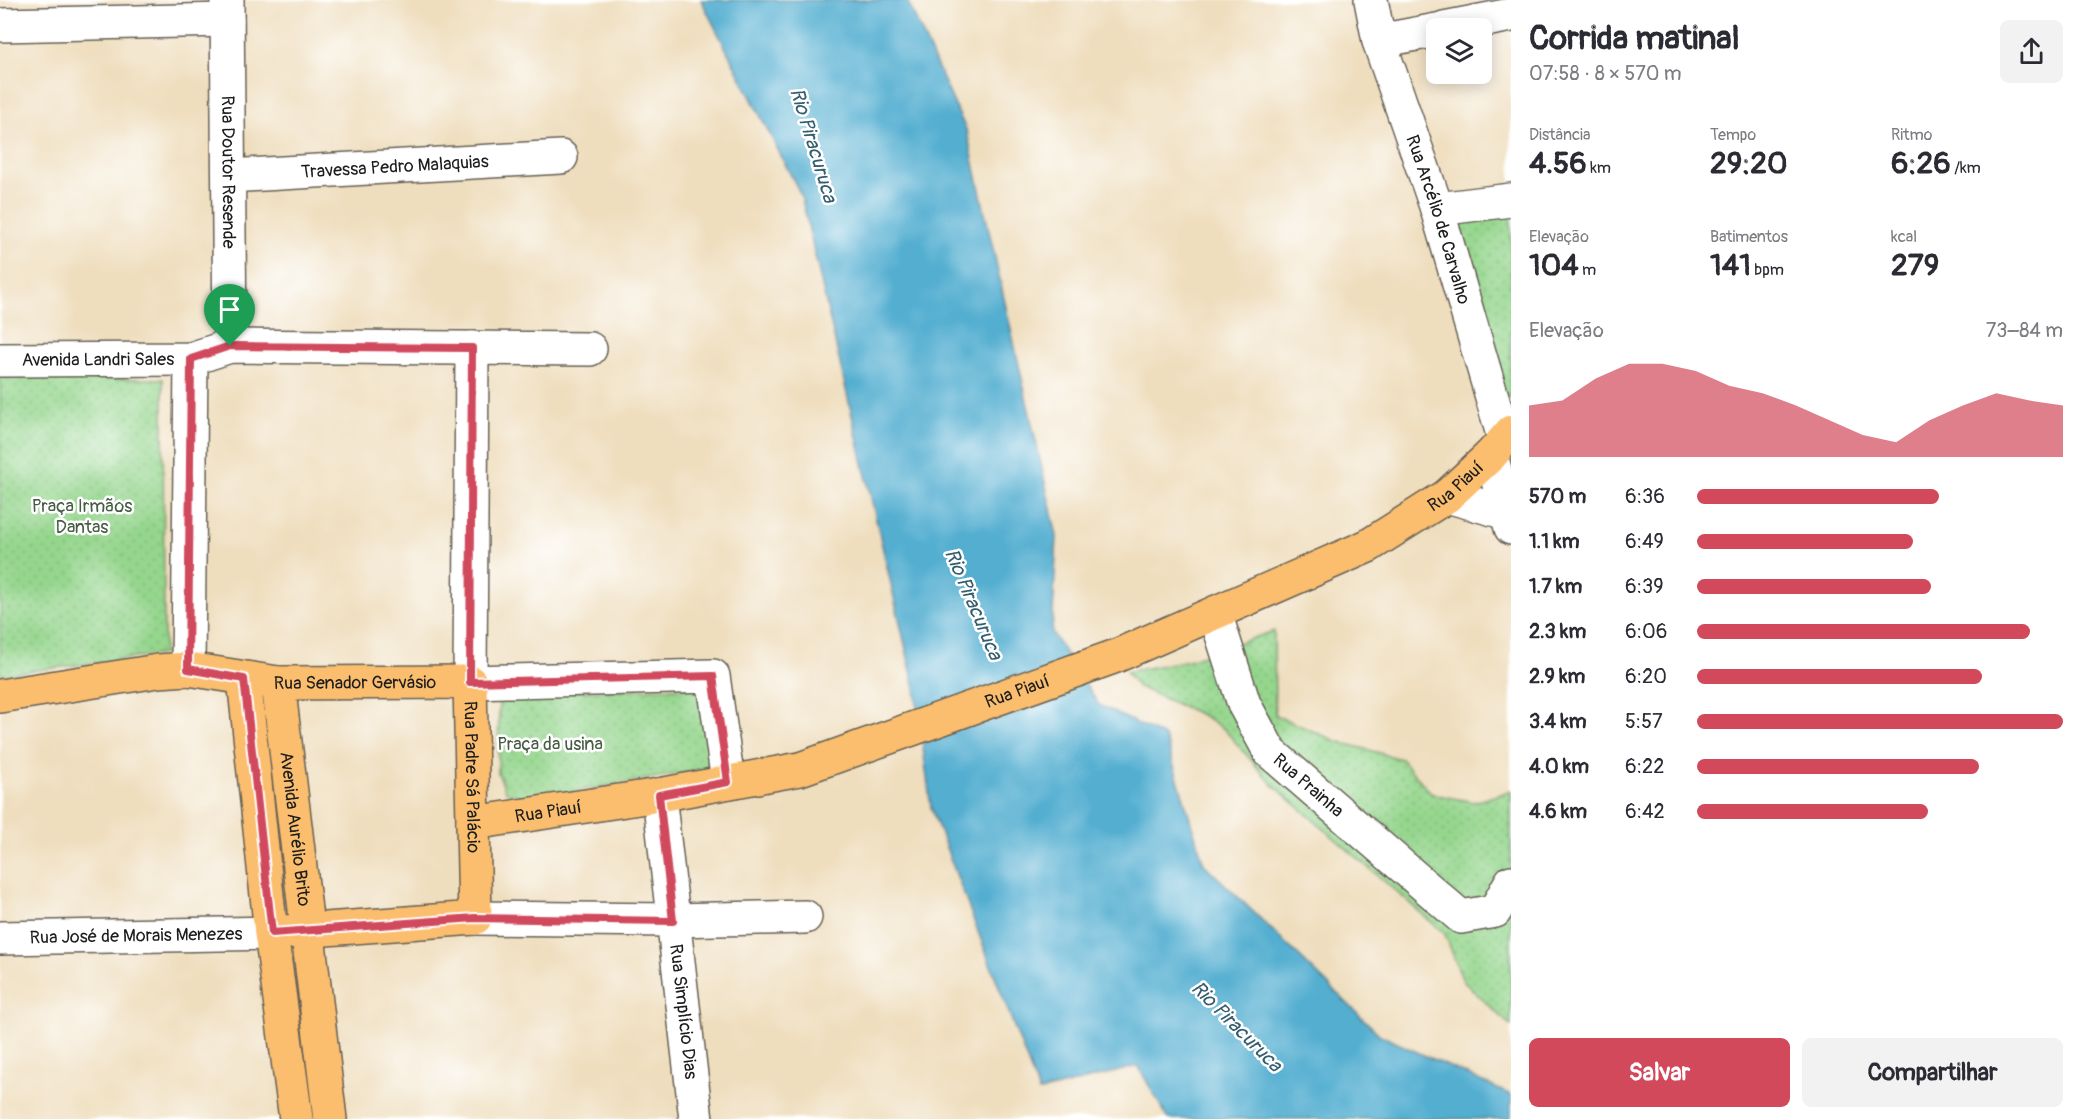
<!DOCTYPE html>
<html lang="pt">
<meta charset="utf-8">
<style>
body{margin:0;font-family:Pangolin,sans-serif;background:#f2f2f3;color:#2b2b33;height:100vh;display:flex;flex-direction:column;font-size:22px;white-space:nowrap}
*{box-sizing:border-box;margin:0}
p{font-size:20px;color:#7c7c81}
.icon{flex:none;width:33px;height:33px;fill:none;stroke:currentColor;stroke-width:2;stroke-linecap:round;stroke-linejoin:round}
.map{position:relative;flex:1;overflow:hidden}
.panel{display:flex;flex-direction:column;background:#fff;width:570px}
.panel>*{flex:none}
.buttons{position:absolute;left:1426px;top:18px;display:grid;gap:12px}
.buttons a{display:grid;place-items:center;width:66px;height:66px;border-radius:9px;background:#fff;box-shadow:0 3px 15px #0003;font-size:30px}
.pin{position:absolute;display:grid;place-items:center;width:51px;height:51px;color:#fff;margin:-62px -26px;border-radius:50% 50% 50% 0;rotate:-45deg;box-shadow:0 0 6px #0007}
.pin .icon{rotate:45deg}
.round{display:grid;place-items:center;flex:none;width:63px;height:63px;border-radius:9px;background:#f2f2f3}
.headline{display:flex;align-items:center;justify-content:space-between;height:102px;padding:0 18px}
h1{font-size:33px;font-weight:700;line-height:45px}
.metrics{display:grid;grid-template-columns:repeat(3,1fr);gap:9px;height:102px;padding:6px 18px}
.metrics div{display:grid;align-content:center}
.metrics b{font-size:30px;font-weight:700}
.metrics small{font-size:16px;font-weight:400}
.metrics p{font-size:16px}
.chart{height:168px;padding:12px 18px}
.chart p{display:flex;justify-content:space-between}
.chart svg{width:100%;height:108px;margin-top:6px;fill:#d1495b;opacity:.7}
.cta{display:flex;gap:12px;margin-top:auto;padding:12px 18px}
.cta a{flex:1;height:69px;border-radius:9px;background:#d1495b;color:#fff;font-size:24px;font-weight:700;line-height:69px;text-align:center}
.cta a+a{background:#f2f2f3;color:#2b2b33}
ul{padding:0 18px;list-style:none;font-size:20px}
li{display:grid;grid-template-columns:96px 72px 1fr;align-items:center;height:45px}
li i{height:15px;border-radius:8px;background:#d1495b}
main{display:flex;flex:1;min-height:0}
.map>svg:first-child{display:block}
.park{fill:url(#park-dots);stroke:#587954;stroke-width:1.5}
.water{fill:#52aed0;stroke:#376576;stroke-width:1.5}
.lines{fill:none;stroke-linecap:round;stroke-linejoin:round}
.minor-casing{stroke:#666055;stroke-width:36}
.major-casing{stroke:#666055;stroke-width:36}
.minor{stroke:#fff;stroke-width:33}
.major{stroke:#fbbe6e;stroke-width:33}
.route-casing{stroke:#fff;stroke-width:12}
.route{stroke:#d1495b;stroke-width:8}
.labels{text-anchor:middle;stroke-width:5;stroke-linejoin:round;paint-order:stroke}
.street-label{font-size:18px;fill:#1c1c1c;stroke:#fff}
.park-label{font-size:18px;fill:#465d44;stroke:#fff}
.water-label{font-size:20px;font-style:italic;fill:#345e6d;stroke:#fff}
</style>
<main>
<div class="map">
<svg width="1511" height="1119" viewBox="0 0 1511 1119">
<defs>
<pattern id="park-dots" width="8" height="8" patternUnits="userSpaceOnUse" patternTransform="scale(1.5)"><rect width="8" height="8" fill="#95d68d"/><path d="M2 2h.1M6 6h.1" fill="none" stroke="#80b779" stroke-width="1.8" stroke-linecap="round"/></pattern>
</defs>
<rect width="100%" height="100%" fill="#fff"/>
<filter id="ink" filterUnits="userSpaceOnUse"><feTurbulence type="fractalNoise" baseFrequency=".0167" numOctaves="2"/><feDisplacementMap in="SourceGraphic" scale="12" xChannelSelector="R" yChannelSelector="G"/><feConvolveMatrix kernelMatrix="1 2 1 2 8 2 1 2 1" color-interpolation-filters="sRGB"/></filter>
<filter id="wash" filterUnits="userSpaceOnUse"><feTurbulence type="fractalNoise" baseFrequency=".008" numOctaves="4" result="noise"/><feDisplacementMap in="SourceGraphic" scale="24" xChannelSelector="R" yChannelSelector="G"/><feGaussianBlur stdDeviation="1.35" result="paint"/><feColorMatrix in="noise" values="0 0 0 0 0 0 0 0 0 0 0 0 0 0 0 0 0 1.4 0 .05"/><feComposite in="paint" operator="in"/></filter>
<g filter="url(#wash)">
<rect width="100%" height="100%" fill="#efdebe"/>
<g class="park">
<path d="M1511,216V397L1503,398L1453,220Z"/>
<path d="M0,377L163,379L164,654L0,675Z"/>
<path d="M1274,631L1275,715L1336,741L1401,759L1432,794L1474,802L1511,791V1026L1463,981L1445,934L1272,784L1224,729L1204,716L1138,687L1126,672L1189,660Z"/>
<path d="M698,687L713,768L529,799L506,792L498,773L499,694Z"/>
</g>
<path class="water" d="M701,0H907L967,132L1057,536L1052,633L1099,705L1165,737L1204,864L1380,1035L1511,1095V1119H1168L1138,1066L1039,1092L931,808L915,688L801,195Z"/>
</g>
<g filter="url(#ink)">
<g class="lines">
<defs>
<g id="minor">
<path id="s1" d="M227,0L230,346"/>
<path id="s2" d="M1371,0L1379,41L1437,209L1504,438"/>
<path d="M0,25L227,20"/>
<path d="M1444,28L1511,15"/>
<path d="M1379,41L1437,30"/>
<path id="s3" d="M229,176L561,157"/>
<path d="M1437,209L1511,200"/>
<path d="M472,348L470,682L713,676L728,782"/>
<path id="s4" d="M0,360L191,359L230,346L590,349"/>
<path d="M1491,455L1511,528"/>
<path d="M1447,496L1507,513"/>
<path id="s5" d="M1215,613L1244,704L1270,752L1461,917L1495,911L1511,882"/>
<path d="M188,669L191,359"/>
<path id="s6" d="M659,795L696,1119"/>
<path d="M475,918L673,920L805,917"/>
<path id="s7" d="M0,938L271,933"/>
</g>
<g id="major">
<path d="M244,679L271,933L296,1119"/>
<path id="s8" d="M278,683L330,1119"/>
<path id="s9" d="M0,696L158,671L188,669L278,683L470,682L475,918L271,933"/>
<path id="s10" d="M473,823L659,795L800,769L1116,656L1368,546L1447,496L1491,455L1511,432"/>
</g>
</defs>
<use href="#minor" class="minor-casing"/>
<use href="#major" class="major-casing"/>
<use href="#minor" class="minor"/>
<use href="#major" class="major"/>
</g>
</g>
<g class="lines" filter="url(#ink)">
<defs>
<path id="route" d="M230,346L472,348L470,682L713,676L728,782L659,795L673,921L475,918L272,933L244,679L188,669L191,359Z"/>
</defs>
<use href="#route" class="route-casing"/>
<use href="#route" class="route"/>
</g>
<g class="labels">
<g class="street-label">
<text dy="6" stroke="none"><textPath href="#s3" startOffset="166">Travessa Pedro Malaquias</textPath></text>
<text dy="6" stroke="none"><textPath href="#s1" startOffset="172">Rua Doutor Resende</textPath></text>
<text dy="6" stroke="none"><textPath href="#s2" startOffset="230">Rua Arcélio de Carvalho</textPath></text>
<text dy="6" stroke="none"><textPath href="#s4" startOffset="98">Avenida Landri Sales</textPath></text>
<text dy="6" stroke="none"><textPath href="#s10" startOffset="1048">Rua Piauí</textPath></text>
<text dy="6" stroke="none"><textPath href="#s9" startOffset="358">Rua Senador Gervásio</textPath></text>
<text dy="6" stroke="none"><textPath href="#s10" startOffset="562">Rua Piauí</textPath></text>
<text dy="6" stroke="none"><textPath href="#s9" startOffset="568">Rua Padre Sá Palácio</textPath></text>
<text dy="6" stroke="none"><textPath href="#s5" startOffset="201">Rua Prainha</textPath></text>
<text dy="6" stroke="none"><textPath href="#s10" startOffset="76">Rua Piauí</textPath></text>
<text dy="6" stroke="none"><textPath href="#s8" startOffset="147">Avenida Aurélio Brito</textPath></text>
<text dy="6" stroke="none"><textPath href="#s7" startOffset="136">Rua José de Morais Menezes</textPath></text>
<text dy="6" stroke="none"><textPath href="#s6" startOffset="218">Rua Simplício Dias</textPath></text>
</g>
<g class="park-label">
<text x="82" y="512">Praça Irmãos<tspan x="82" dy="21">Dantas</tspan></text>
<text x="550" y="750">Praça da usina</text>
</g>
<g class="water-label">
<text transform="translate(814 145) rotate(73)" y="7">Rio Piracuruca</text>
<text transform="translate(974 604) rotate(67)" y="7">Rio Piracuruca</text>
<text transform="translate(1237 1026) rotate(45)" y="7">Rio Piracuruca</text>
</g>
</g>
</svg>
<div class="buttons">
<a><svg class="icon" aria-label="layers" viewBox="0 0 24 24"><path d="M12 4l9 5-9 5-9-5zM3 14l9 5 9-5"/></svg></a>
</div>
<div class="pin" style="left:230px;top:346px;background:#1e9e55"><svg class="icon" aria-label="arrive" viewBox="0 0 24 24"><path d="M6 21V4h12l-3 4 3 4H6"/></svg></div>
</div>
<section class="panel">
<div class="headline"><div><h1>Corrida matinal</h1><p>07:58 · 8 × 570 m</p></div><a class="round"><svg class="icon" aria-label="share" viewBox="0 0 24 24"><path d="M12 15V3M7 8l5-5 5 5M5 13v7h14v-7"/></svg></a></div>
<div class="metrics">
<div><p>Distância</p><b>4.56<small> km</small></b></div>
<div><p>Tempo</p><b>29:20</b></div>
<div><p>Ritmo</p><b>6:26<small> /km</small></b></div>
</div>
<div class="metrics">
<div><p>Elevação</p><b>104<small> m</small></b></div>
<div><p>Batimentos</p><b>141<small> bpm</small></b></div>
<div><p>kcal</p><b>279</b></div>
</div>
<div class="chart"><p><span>Elevação</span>73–84 m</p>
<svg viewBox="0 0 160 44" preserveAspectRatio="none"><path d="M0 44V23L10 21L20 12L30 6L40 6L50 9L60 15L70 18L80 23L90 29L100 35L110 38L120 29L130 23L140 18L150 21L160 23V44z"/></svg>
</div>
<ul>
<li><b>570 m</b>6:36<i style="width:66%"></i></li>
<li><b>1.1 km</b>6:49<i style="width:59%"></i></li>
<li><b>1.7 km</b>6:39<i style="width:64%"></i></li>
<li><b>2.3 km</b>6:06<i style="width:91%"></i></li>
<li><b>2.9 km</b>6:20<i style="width:78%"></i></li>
<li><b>3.4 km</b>5:57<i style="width:100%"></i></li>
<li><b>4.0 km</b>6:22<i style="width:77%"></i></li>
<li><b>4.6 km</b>6:42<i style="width:63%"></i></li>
</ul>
<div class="cta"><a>Salvar</a><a>Compartilhar</a></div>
</section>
</main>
